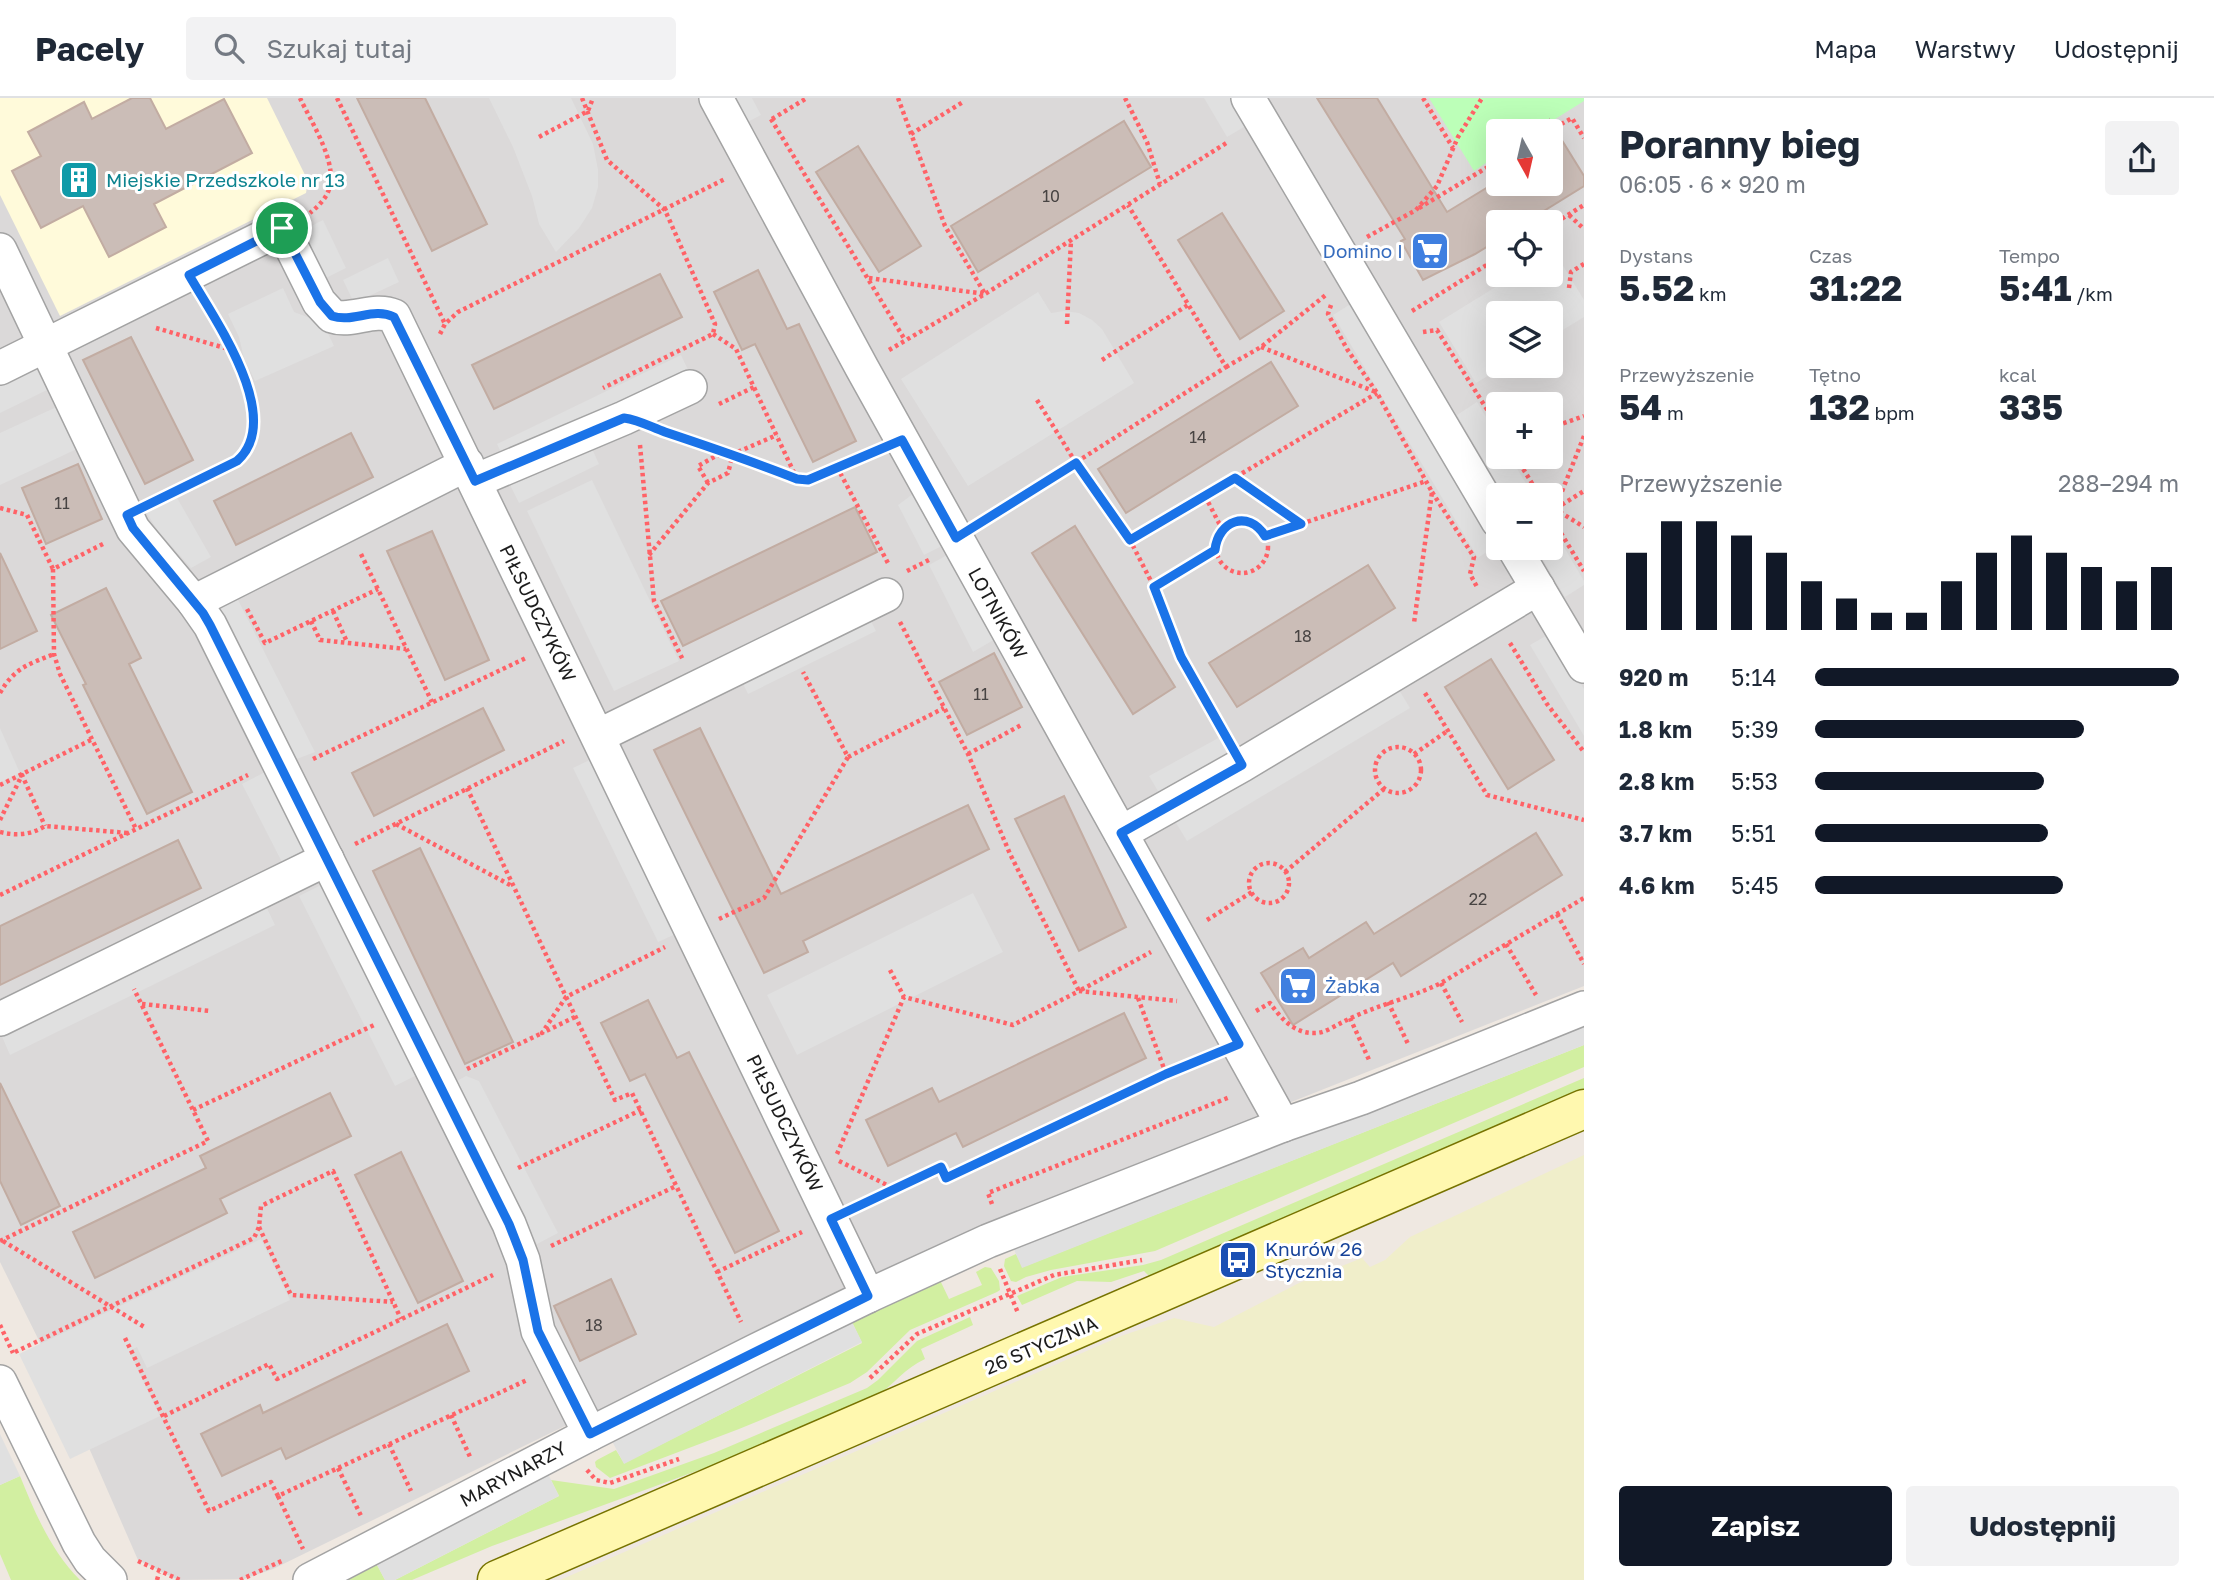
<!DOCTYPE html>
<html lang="pl">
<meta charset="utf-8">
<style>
body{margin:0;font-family:"Golos Text",sans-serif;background:#f2f2f3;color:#1f2937;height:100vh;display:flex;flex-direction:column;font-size:26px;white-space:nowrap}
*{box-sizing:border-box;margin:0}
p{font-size:23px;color:#747a83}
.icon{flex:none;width:38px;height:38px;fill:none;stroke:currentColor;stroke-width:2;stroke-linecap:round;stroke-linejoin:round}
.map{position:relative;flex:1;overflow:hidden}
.panel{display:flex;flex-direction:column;background:#fff;width:630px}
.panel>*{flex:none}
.needle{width:46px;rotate:172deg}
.fabs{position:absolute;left:1486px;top:21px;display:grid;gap:14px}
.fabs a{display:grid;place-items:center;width:77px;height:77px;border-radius:7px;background:#fff;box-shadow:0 7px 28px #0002;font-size:35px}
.pin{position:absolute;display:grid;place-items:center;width:60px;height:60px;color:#fff;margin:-30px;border:4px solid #fff;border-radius:50%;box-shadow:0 2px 7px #0007}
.round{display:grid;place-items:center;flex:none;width:74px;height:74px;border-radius:7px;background:#f2f2f3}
.overview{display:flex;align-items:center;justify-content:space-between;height:119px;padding:0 35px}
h1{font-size:38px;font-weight:700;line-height:52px}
.figures{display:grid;grid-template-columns:repeat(3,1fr);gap:10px;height:119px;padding:7px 35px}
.figures div{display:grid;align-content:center}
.figures b{font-size:35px;font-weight:700}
.figures small{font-size:19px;font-weight:400}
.figures p{font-size:19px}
.chart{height:196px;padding:14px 35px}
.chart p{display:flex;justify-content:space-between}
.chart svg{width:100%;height:126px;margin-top:7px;stroke:#111827;stroke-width:6}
.primary-button{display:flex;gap:14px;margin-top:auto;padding:14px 35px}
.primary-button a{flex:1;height:80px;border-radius:7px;background:#111827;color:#fff;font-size:28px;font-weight:700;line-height:80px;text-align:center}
.primary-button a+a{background:#f2f2f3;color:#1f2937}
ul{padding:0 35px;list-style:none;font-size:23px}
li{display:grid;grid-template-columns:112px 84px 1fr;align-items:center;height:52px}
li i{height:18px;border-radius:9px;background:#111827}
header{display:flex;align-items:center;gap:42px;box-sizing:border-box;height:98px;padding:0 35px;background:#fff;border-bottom:2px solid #e0e1e3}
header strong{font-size:33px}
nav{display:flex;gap:38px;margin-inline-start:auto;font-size:24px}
.search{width:490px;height:63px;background:#f2f2f3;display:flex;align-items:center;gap:18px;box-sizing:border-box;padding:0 24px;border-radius:7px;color:#747a83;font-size:26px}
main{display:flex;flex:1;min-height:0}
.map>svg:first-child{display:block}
.residential{fill:#dbd9d9;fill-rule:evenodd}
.education{fill:#fffada}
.farmland{fill:#f0eeca}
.grass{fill:#d2efa1}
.park{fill:#bcffb8}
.parking{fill:#e0e0e0}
.building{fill:#cbbdb7;stroke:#c2aca2;stroke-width:2}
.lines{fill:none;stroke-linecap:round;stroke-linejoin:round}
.street-casing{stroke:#a3a3a3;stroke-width:36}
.secondary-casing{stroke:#777300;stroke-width:41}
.path{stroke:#ff6267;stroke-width:4.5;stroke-dasharray:3.5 3.5;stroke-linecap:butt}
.street{stroke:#fff;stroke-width:33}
.secondary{stroke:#fff8af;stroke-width:38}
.route-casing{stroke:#fff;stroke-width:14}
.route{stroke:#1a73e8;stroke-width:9}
.labels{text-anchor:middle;stroke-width:6;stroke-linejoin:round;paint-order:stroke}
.number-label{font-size:16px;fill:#484443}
.culture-label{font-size:19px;fill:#0d838f;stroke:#fff;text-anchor:start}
.shop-label{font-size:19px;fill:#366cbe;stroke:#fff;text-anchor:end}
.street-label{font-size:19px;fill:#1c1c1c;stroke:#fff}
.transit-label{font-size:19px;fill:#164399;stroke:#fff;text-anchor:start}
</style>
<header>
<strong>Pacely</strong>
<div class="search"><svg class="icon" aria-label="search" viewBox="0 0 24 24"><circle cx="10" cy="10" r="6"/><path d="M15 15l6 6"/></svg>Szukaj tutaj</div>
<nav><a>Mapa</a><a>Warstwy</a><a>Udostępnij</a></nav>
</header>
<main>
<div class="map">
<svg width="1584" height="1482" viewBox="0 0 1584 1482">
<rect width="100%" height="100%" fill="#efe8e1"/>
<path class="residential" d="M0,0H1584V888L1271,1012L898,1175L571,1325L273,1471L244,1481L178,1482L138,1462L65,1295L0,1164ZM1498,33H1550V86H1498ZM1498,124H1550V177H1498ZM1498,215H1550V268H1498ZM1498,306H1550V359H1498ZM1498,397H1550V450H1498Z"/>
<path class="education" d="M0,0H267L308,83L306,95L60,218L0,97Z"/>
<path class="farmland" d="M1584,1057V1482H560L1121,1238L1174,1220L1214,1229L1299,1185L1362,1160L1370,1169L1385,1162L1410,1139Z"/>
<g class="grass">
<path d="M1584,947V969L1155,1153L1051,1172L1026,1179L1016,1184L1011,1183L1004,1168L1005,1161L1016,1156L1023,1169Z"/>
<path d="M1584,980V995L1150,1179L1144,1173L1111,1184L1077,1183L1022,1207L1017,1198L1062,1179L1143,1167L1161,1162Z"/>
<path d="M985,1169L991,1170L999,1183L1000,1192L997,1194L910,1232L867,1274L850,1285L739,1331L610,1380L596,1369L595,1364L597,1362L616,1352L624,1365L862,1245L851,1222L939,1180L949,1201L982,1187L976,1174Z"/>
<path d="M970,1219L973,1227L921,1251L925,1261C905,1270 894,1286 876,1299L713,1367L492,1448L412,1482H395L559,1398L551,1382L614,1391L714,1355L867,1290L878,1282L917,1243Z"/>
<path d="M20,1378C35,1415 51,1453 80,1482H11L0,1456V1387Z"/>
<path d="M376,1465L385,1482H344Z"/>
</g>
<path class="park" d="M1429,0H1584V3L1536,33H1498V57L1474,73Z"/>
<g class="parking">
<path d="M489,0H571L593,46L598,72V89L592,110L579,130L556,154L539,126L532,98L513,49Z"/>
<path d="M725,0H752L761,17L740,28Z"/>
<path d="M1204,0H1233L1249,26L1227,39Z"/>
<path d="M323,122L346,170L322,182L299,134Z"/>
<path d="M1554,153L1584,202V219L1551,239L1550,215H1498V268H1504L1476,285L1439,224L1515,177H1550L1551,155Z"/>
<path d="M388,160L399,184L354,205L343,182Z"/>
<path d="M283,190L294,214L323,225L334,248L255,283L244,260L239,239L228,216Z"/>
<path d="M1038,194L1051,215L1064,213L1079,215L1092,222L1102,231L1134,285L968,388L901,281Z"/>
<path d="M1354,204L1498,446L1478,460L1333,217Z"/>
<path d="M681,257L691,278L507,367L497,346Z"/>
<path d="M35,267L47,292L0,315V284Z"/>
<path d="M1477,304L1498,339V359H1510L1533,397H1504L1457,317Z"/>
<path d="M61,307L81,349L0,387V335Z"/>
<path d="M590,346L599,366L519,405L509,385Z"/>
<path d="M592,382L679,563L614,593L527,413Z"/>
<path d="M917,393L944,447L924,457L898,407Z"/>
<path d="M176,398L211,459L191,470L158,433L146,414Z"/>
<path d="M1551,427L1584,483V487L1565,499L1536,450H1550Z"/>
<path d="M949,456L997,540L973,554L929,467Z"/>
<path d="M235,496L315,654L294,662L215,507Z"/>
<path d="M865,511L876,533L748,596L737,573Z"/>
<path d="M1551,535L1584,591V638L1530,547Z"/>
<path d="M1396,587L1410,610L1187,743L1173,720Z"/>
<path d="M0,630L20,675L0,685Z"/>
<path d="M1222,638L1234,660L1162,700L1149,678Z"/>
<path d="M596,659L680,834L658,844L573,670Z"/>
<path d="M267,673L309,758L285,770L242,686Z"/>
<path d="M323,786L419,976L395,988L299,798Z"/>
<path d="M973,795L1003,854L797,957L767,897Z"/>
<path d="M264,804L275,827L10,957L0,934Z"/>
<path d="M1584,921V947L1022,1170L1012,1147Z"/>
<path d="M466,978L479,983L558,1135L537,1146L455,984Z"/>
<path d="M261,1141L290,1202L147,1270L137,1249L129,1253L160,1318L70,1361L19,1256Z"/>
<path d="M851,1222L862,1244L624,1366L612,1343Z"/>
<path d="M0,1336L20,1378L0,1387Z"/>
<path d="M548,1376L559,1398L395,1482H385L376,1465Z"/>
</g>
<g class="building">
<path d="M132,0H150L166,31L224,1L252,55L154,106L166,129L109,159L83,108L41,130L12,73L41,58L28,34L84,4L92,21Z"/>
<path d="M357,0H425L487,126L432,153Z"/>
<path d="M1317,0H1377L1447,114L1493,86H1550V23L1584,78V88L1526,124H1498V142L1475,156L1423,182L1401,143L1405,141Z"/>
<path d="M1124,23L1151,69L978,174L951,128Z"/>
<path d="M858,48L921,148L879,174L816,74Z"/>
<path d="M1222,115L1284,213L1240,241L1178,142Z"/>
<path d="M758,172L787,231L799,226L856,343L813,364L755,246L742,252L714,194Z"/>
<path d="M660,176L682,219L494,311L472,267Z"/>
<path d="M131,239L193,362L145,386L83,262Z"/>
<path d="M1271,264L1298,308L1126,415L1098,371Z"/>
<path d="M351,335L373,379L236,447L214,403Z"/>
<path d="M78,366L102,421L46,446L22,390Z"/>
<path d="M855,409L877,454L683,548L661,503Z"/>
<path d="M1075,428L1175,589L1133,616L1032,455Z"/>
<path d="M432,433L489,562L445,582L387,453Z"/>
<path d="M0,455L37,533L0,551Z"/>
<path d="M1368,467L1395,510L1237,609L1209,565Z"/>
<path d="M106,490L141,560L129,566L192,694L147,716L83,587L86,586L51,517Z"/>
<path d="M994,555L1022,609L967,637L939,584Z"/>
<path d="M1491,561L1554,662L1508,691L1445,589Z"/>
<path d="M483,610L504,652L374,718L352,675Z"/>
<path d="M700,630L781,796L968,707L989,751L803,843L808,854L764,875L654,652Z"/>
<path d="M1064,698L1126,829L1079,853L1015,721Z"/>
<path d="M1536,735L1562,777L1401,878L1393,865L1293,927L1261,875L1303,850L1309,860L1366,824L1374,836Z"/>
<path d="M178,742L201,790L0,887V828Z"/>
<path d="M420,750L513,944L465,966L373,773Z"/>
<path d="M648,902L677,960L689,954L779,1133L735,1155L645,976L630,983L601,925Z"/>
<path d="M1124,915L1146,960L963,1049L956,1035L888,1068L866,1022L932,990L939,1004Z"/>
<path d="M0,985L60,1108L21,1127L0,1083Z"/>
<path d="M330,995L351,1038L220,1101L227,1115L95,1180L73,1134L206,1070L200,1058Z"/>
<path d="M401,1054L463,1183L418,1205L355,1077Z"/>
<path d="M611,1181L636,1236L580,1263L554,1208Z"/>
<path d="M447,1226L469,1273L286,1361L281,1350L222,1378L201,1336L260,1307L263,1315Z"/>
</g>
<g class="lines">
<defs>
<g id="street">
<path d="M716,0L862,270L1283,1027"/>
<path d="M1248,0L1498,423"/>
<path d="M0,152L133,431L194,504L210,527L509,1126L523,1162L538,1233L590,1336"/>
<path d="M0,270L282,130L319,204L332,218C352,225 373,209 394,218L868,1198"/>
<path d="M475,383L624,320L690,289"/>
<path d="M1514,450L1584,568"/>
<path d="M194,504L467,366"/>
<path d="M598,638L886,497"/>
<path d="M1121,735L1242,667L1538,490"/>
<path d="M0,921L327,761"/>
<path d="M0,1284L79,1445L90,1462L110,1482"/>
<path d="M310,1482L590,1336L755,1253L868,1198L988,1143L1283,1027L1361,1000L1584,910"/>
</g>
<path id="secondary" d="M497,1482L1584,1011"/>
</defs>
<use href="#street" class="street-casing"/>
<use href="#secondary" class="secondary-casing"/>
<g class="path">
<path d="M300,0C311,24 340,67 328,94C324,103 317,109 310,115"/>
<path d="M337,0L445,226"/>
<path d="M582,0L607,62L665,112L715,226L713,236L603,290"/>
<path d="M898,0L945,128L985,196"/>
<path d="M1125,0L1147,44L1160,86"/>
<path d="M1423,0L1453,50"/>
<path d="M771,21L905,242"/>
<path d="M772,21L807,0"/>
<path d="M1549,33L1572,20L1584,40"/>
<path d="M911,36L963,4"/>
<path d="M539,39L588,13L593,0"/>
<path d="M1419,110L1498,63"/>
<path d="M1569,117L1584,131"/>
<path d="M1550,128L1584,107"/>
<path d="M1367,139L1416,112L1437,88L1458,39L1482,0"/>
<path d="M869,180L985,196"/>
<path d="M1569,190L1571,174L1584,166"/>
<path d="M1331,207L1328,216L1347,251L1377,295L1432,394L1414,525"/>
<path d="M1412,213L1498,160"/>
<path d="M1067,226L1071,142"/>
<path d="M156,230L232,252"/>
<path d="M1423,234L1437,232L1498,329"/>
<path d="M440,236L445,226L458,214L725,81"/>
<path d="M713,236L736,251L797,381L808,382L871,355"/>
<path d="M1261,249L1376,294"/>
<path d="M889,252L985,196L1228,44"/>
<path d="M1102,262L1188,207"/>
<path d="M1226,269L1261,249L1327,196"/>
<path d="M1037,302L1076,365L1130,442"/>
<path d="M719,306L754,289"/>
<path d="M1550,330L1584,318"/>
<path d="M668,335L733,356L797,381"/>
<path d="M1584,338L1555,411L1584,429"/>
<path d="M640,347L654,503L683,562"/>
<path d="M1516,359L1539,397"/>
<path d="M837,369L889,467"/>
<path d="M1235,380L1301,426L1265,438"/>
<path d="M708,385L698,368L716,358L733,356L777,337"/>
<path d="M1432,394L1474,459L1470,476L1477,489"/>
<path d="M1205,398L1222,431"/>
<path d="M156,403L237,363C246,355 250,347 252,335C253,326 255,316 254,307C248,270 222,235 204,203"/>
<path d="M0,410L27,417L53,471"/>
<path d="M1550,414L1584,393"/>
<path d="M1550,417L1584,473"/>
<circle cx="1242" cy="449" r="26"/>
<path d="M982,424L1226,269L1128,107"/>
<path d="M1301,426L1426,383"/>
<path d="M103,446L53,471L54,556L60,576L136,731"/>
<path d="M361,456L432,604"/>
<path d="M649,457L708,385L728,375L733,356"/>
<path d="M907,473L931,461"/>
<path d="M1154,489L1215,452"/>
<path d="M247,511L265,545L378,491"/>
<path d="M333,513L347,544"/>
<path d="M311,523L320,542L406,551"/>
<path d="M900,524L968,656L1010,756L1079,893L1151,854"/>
<path d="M1510,545L1547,606L1584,654"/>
<path d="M0,595C14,570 29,566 54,556"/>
<path d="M1425,595L1487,697L1584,722"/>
<path d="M1226,639L1181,559L1154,489L1130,442L1377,295"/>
<circle cx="1398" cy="672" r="23"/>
<path d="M968,656L1023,626"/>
<path d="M1414,656L1449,632"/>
<path d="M848,659L944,610"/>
<path d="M313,661L526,560"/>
<path d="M0,687L91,642"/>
<path d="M467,690L615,1002L632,995L741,1224"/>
<path d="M0,722L22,677L45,728"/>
<path d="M396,726L512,788"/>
<path d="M0,734C16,738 31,737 45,728L128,735"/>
<path d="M355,746L564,643"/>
<circle cx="1269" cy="785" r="20"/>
<path d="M1285,774L1384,691"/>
<path d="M0,797L248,677"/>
<path d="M1557,816L1584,866"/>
<path d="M719,821L764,800L848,659L803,574"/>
<path d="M1207,822L1252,794"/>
<path d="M1506,846L1536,897"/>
<path d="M890,872L904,899L1013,927L1079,893L1177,903"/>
<path d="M1441,885L1462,924"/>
<path d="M1138,900L1166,976"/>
<path d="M1388,904L1409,948"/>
<path d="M142,906L210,913"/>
<path d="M1256,913L1270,905C1280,919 1293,935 1313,935C1324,936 1334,928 1343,924C1375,907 1409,901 1441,885L1584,800"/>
<path d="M575,919L542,935L566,899L665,849"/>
<path d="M1350,920L1370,964"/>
<path d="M467,971L542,935"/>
<path d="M193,1012L374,927"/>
<path d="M837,1056L904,899"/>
<path d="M839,1063L895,1091"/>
<path d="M518,1070L641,1012"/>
<path d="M992,1106L988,1095L1230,999"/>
<path d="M861,1107L941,1069L946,1080L1166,976L1209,959"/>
<path d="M259,1129L291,1197L393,1204"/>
<path d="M0,1143L208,1043L134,891"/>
<path d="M3,1143L146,1230"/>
<path d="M551,1148L676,1088"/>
<path d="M1000,1171L1018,1215"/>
<path d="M717,1174L802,1134"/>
<path d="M0,1227L13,1255"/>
<path d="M125,1240L209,1413L271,1384L278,1398L527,1282"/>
<path d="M15,1254L254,1140L259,1129L261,1108L333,1073L401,1221"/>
<path d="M870,1280L917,1236L1054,1177L1142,1162"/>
<path d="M451,1317L471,1361"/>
<path d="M164,1318L269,1266L277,1281L493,1177"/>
<path d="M389,1346L411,1393"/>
<path d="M338,1370L362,1420"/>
<path d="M587,1372L596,1382L610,1385L679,1361"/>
<path d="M278,1398L303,1451"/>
<path d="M138,1463L180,1482"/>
<path d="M157,1482L159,1475"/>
<path d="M240,1482L284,1462"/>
</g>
<use href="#street" class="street"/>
<use href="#secondary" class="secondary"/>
</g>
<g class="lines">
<defs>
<path id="route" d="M282,130L320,204L332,218C353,225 373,209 394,219L475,383L624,320C639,322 651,329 665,334C710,349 754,364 797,381L808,382L902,342L956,440L1076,365L1130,442L1235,380L1301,426L1265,438C1248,411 1218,423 1215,452L1154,489L1181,559L1242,667L1121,735L1239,946L1166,976L946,1080L941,1069L831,1121L868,1198L590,1336L538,1233L523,1162L509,1126L210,527L203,515L133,430L127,417L237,363C286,320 213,219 189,177Z"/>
</defs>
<use href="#route" class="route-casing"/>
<use href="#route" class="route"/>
</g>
<defs>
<symbol id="building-square" viewBox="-11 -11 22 22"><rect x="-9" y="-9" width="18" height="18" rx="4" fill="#0f9aa8" stroke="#fff"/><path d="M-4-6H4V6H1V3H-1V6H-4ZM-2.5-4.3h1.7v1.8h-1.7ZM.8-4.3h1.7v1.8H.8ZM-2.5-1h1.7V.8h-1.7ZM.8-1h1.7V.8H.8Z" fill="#fff"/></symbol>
<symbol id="supermarket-square" viewBox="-11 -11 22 22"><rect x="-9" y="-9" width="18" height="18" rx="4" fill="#3f7fe0" stroke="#fff"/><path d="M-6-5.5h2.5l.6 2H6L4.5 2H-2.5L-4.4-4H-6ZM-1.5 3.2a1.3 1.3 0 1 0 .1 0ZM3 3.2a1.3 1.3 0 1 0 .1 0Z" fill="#fff"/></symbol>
<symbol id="bus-square" viewBox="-11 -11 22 22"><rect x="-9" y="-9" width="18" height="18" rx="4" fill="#1a4fb4" stroke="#fff"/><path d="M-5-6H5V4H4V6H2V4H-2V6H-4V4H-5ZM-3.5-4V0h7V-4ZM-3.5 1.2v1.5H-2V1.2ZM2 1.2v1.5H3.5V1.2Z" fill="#fff"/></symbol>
</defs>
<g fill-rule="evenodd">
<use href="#building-square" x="57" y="60" width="44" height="44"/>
<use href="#supermarket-square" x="1408" y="131" width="44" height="44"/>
<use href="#supermarket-square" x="1276" y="866" width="44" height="44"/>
<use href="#bus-square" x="1216" y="1140" width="44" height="44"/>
</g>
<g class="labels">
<g class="number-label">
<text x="1051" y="104">10</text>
<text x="1198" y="345">14</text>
<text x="62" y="411">11</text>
<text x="1303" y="544">18</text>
<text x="981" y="602">11</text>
<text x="1478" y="807">22</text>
<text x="594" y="1233">18</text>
</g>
<g class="culture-label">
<text x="106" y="89">Miejskie Przedszkole nr 13</text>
</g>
<g class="shop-label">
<text x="1403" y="160">Domino I</text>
<text x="1325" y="895" text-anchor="start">Żabka</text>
</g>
<g class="street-label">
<text transform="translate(538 515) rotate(64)" y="7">PIŁSUDCZYKÓW</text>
<text transform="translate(998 515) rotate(61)" y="7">LOTNIKÓW</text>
<text transform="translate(785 1025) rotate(64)" y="7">PIŁSUDCZYKÓW</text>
<text transform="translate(1041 1247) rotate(-23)" y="7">26 STYCZNIA</text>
<text transform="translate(513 1376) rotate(-28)" y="7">MARYNARZY</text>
</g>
<g class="transit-label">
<text x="1265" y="1158">Knurów 26<tspan x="1265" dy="22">Stycznia</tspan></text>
</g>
</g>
</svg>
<div class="fabs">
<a><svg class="needle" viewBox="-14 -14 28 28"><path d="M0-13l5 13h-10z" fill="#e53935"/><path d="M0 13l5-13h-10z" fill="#747a83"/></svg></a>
<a><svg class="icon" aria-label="locate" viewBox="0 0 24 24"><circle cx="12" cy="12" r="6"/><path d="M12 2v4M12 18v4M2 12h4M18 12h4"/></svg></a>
<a><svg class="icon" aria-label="layers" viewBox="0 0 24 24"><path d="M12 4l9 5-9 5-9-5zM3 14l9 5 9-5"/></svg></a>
<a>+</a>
<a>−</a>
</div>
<div class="pin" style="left:282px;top:130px;background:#1e9e55"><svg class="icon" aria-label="arrive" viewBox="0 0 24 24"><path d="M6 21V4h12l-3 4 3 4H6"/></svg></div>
</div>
<section class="panel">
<div class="overview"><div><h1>Poranny bieg</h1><p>06:05 · 6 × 920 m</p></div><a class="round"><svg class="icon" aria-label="share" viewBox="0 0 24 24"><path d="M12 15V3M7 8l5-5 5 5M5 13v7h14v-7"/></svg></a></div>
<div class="figures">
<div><p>Dystans</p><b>5.52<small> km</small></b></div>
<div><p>Czas</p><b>31:22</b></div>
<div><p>Tempo</p><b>5:41<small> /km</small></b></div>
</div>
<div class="figures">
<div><p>Przewyższenie</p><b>54<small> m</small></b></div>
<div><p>Tętno</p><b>132<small> bpm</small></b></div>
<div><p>kcal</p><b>335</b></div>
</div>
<div class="chart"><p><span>Przewyższenie</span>288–294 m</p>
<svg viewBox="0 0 160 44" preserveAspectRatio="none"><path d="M5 44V17M15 44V6M25 44V6M35 44V11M45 44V17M55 44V27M65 44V33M75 44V38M85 44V38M95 44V27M105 44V17M115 44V11M125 44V17M135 44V22M145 44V27M155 44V22"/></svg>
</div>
<ul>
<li><b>920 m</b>5:14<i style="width:100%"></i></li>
<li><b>1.8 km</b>5:39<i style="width:74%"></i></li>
<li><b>2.8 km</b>5:53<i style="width:63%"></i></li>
<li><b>3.7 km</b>5:51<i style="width:64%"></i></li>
<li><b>4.6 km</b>5:45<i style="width:68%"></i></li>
</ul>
<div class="primary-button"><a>Zapisz</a><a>Udostępnij</a></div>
</section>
</main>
